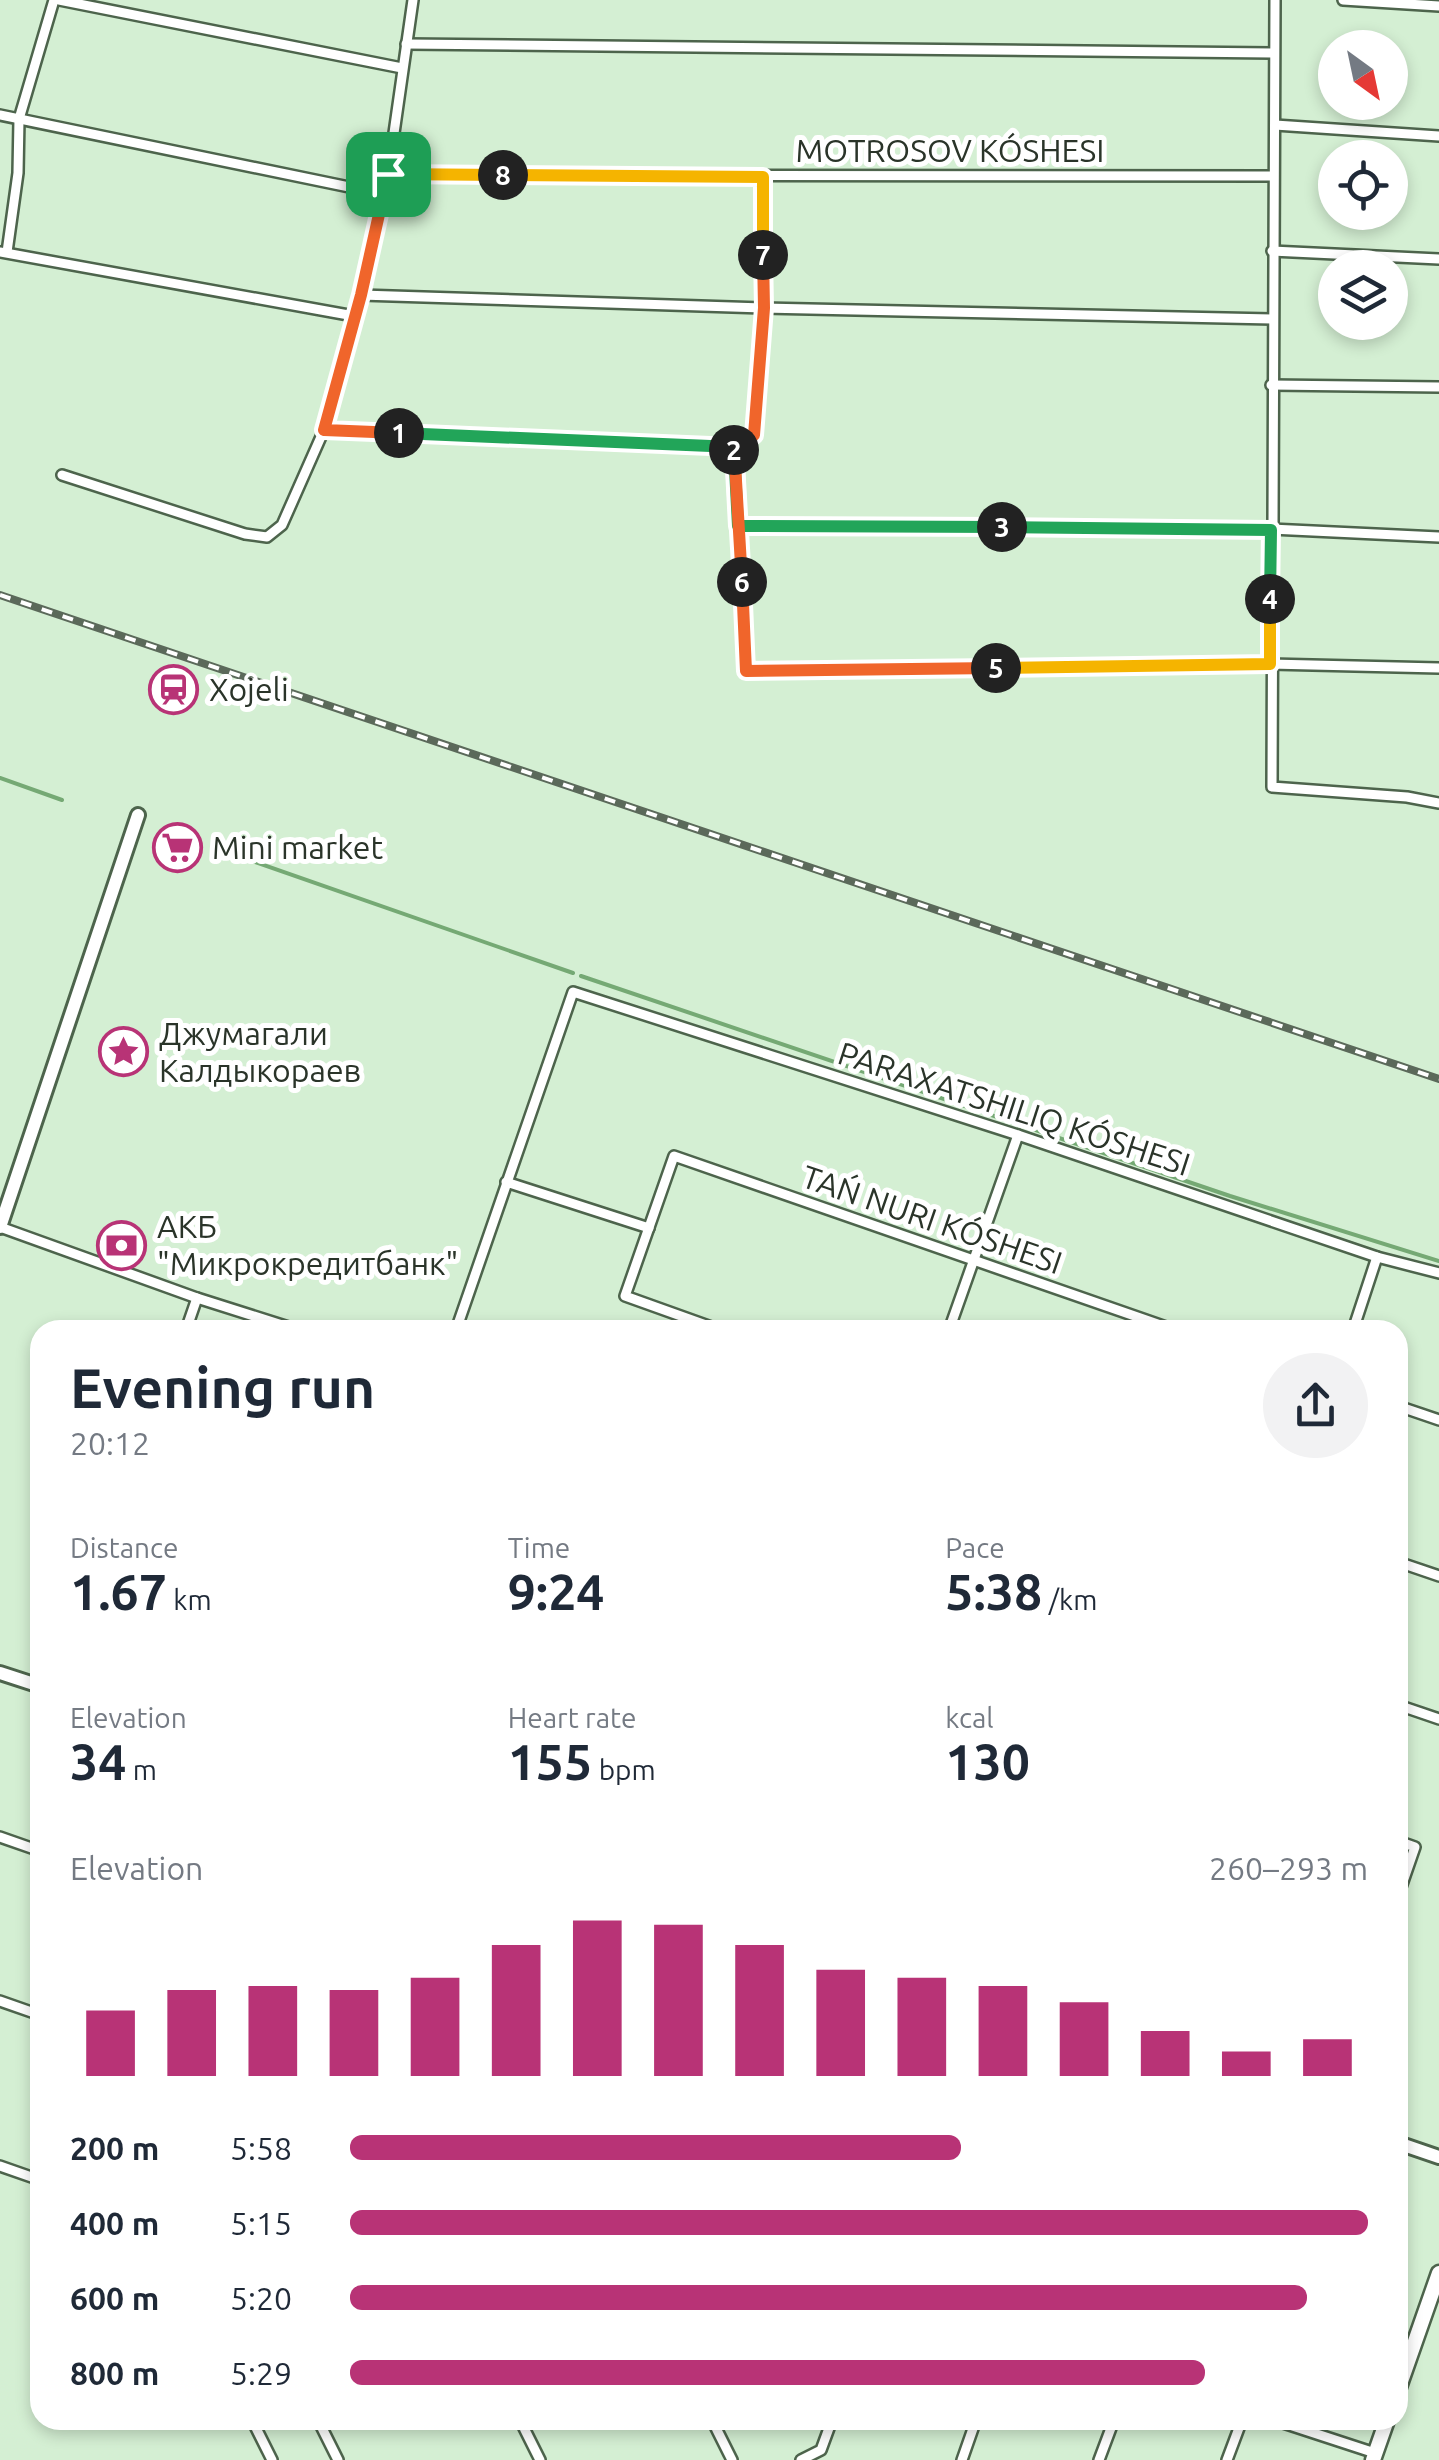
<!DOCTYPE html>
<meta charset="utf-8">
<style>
body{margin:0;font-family:Ubuntu,sans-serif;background:#f2f2f3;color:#1f2937;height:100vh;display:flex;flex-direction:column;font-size:38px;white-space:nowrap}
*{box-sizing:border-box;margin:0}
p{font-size:32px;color:#747a83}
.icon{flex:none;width:55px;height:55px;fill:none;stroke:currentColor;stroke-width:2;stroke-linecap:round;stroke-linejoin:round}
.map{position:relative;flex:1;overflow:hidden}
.sheet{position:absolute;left:30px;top:1320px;width:1378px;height:1110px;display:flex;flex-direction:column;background:#fff;border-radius:30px;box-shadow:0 5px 15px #0003}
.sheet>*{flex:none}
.needle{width:65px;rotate:147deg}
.tools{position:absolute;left:1318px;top:30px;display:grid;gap:20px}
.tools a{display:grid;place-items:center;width:90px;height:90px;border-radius:50%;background:#fff;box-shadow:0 5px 15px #0003;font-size:50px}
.pin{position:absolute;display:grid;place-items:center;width:85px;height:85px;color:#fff;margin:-42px;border-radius:20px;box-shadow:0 5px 15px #0006}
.km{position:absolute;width:50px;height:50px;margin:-25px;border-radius:50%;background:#222;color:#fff;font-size:28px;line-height:50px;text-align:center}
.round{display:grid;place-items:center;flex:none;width:105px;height:105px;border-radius:52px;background:#f2f2f3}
.summary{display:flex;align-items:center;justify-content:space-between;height:170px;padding:0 40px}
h1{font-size:55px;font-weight:600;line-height:75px}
.metrics{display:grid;grid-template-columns:repeat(3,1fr);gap:15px;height:170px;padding:10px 40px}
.metrics div{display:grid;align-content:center}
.metrics b{font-size:50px;font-weight:600}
.metrics small{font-size:28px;font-weight:400}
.metrics p{font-size:28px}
.chart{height:280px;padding:20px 40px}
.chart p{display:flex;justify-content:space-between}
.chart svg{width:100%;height:180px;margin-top:10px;stroke:#b83376;stroke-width:6}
ul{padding:0 40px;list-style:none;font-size:32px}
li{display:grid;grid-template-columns:160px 120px 1fr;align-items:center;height:75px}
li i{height:25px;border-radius:12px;background:#b83376}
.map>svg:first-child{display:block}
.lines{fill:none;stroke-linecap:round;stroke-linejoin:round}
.stream{stroke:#75a974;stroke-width:4}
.street-casing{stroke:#4d644c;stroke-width:14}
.secondary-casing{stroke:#4d644c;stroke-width:18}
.primary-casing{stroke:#4d644c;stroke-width:19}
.street{stroke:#fff;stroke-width:9}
.secondary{stroke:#fff;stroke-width:12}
.primary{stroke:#fff;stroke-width:14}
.rail-casing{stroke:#5b695a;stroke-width:8}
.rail{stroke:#fff;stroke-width:4;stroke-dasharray:11;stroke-linecap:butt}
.split-1-casing{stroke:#fff;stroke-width:20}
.split-2-casing{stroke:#fff;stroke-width:20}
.split-3-casing{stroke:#fff;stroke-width:20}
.split-4-casing{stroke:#fff;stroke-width:20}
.split-5-casing{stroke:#fff;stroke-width:20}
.split-6-casing{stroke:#fff;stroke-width:20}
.split-7-casing{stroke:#fff;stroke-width:20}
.split-8-casing{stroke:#fff;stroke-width:20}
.split-9-casing{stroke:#fff;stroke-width:20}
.split-1{stroke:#f0652b;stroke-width:12}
.split-2{stroke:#22a559;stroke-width:12}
.split-3{stroke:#22a559;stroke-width:12}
.split-4{stroke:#22a559;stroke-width:12}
.split-5{stroke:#f5b400;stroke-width:12}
.split-6{stroke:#f0652b;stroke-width:12}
.split-7{stroke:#f0652b;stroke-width:12}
.split-8{stroke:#f5b400;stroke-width:12}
.split-9{stroke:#f5b400;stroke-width:12}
.labels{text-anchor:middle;stroke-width:10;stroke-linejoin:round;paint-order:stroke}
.street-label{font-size:32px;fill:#2a3429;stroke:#fff}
.poi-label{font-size:32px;fill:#2a3429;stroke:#fff;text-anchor:start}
</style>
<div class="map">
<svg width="1439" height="2460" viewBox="0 0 1439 2460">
<rect width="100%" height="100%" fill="#d4efd3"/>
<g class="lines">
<g class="stream">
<path d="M0,778L62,800"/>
<path d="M235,855L573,973"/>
<path d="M581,976L1230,1196L1439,1261"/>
</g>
<defs>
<g id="street">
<path d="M59,0L402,68"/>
<path d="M1275,0L1272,787L1407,797L1439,803"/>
<path d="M1343,0L1439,6"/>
<path d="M406,44L1274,53"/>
<path d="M0,115L383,194"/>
<path d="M1275,125L1439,136"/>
<path d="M388,175L1273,176"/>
<path d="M1272,251L1439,259"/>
<path d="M0,252L354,316"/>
<path d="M7,252L18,173L19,119L54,0"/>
<path d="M361,295L763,308L1272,319"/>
<path d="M1271,385L1439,387"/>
<path d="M324,430L734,447L754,435L763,308V177"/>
<path d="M734,447L747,671L1270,664L1439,668"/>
<path d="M62,475L245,534L267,537L282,525L324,430L361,295L388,175L413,0"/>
<path d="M738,526L1271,529L1439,537"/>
<path d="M506,1182L649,1228"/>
<path d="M0,1227L197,1298L298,1330"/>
<path d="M186,1330L197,1298"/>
<path d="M456,1330L573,992L1018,1135L1377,1257L1439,1273"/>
<path d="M720,1330L625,1296L674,1156L1175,1330"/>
<path d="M949,1330L1018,1135"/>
<path d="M1353,1330L1377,1257"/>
<path d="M1398,1406L1439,1420"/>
<path d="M1398,1562L1439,1576"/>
<path d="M1398,1705L1439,1719"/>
<path d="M0,1837L40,1851"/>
<path d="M1398,1841L1415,1847L1398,1896"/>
<path d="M0,2001L40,2015"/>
<path d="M0,2166L40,2180"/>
<path d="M252,2420L272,2460"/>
<path d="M318,2420L338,2460"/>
<path d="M520,2420L540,2460"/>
<path d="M712,2420L732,2460"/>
<path d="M1274,2420L1375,2453"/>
<path d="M801,2460L821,2450L832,2420"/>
<path d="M962,2460L976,2420"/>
<path d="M1099,2460L1114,2420"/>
<path d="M1227,2460L1242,2420"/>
</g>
<g id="secondary">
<path d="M0,1227L138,815"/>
<path d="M0,1673L40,1686"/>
<path d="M1398,2143L1439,2157"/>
</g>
<g id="primary">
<path d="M1398,2390L1439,2273"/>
<path d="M1373,2460L1387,2420"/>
</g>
</defs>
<use href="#street" class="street-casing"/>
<use href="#secondary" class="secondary-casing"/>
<use href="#primary" class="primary-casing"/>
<use href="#street" class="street"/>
<use href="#secondary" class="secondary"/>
<use href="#primary" class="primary"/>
<defs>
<path id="rail" d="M0,595L1439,1079"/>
</defs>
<use href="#rail" class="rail-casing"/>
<use href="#rail" class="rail"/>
</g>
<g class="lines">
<defs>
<path id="split-1" d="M388,174L361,295L324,430L399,433"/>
<path id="split-2" d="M399,433L734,447V450"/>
<path id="split-3" d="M734,450L738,526L1002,527"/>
<path id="split-4" d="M1002,527L1271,530L1270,599"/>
<path id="split-5" d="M996,668L1270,664V599"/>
<path id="split-6" d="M742,582L746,671L996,668"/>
<path id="split-7" d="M742,582L734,447L754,435L764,308L763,255"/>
<path id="split-8" d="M503,175L763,177V255"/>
<path id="split-9" d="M388,174L503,175"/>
</defs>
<use href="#split-1" class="split-1-casing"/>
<use href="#split-2" class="split-2-casing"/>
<use href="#split-3" class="split-3-casing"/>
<use href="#split-4" class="split-4-casing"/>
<use href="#split-5" class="split-5-casing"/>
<use href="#split-6" class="split-6-casing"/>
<use href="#split-7" class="split-7-casing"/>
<use href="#split-8" class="split-8-casing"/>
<use href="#split-9" class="split-9-casing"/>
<use href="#split-1" class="split-1"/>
<use href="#split-2" class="split-2"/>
<use href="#split-3" class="split-3"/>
<use href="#split-4" class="split-4"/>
<use href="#split-5" class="split-5"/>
<use href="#split-6" class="split-6"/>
<use href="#split-7" class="split-7"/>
<use href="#split-8" class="split-8"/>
<use href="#split-9" class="split-9"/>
</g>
<defs>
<symbol id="station-ring" viewBox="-11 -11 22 22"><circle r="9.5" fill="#fff" stroke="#b83376" stroke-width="1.5"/><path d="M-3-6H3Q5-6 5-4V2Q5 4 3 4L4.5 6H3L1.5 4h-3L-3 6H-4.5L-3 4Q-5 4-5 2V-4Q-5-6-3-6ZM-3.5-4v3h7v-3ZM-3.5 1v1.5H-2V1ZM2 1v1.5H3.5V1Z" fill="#b83376"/></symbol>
<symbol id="supermarket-ring" viewBox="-11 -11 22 22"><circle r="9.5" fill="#fff" stroke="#b83376" stroke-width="1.5"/><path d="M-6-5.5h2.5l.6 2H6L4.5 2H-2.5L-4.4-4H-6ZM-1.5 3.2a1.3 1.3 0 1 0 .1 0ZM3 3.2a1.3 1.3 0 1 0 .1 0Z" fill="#b83376"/></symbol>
<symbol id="sight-ring" viewBox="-11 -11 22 22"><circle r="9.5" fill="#fff" stroke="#b83376" stroke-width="1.5"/><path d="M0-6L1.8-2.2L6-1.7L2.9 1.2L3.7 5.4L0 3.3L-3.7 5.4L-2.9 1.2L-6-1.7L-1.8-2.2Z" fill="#b83376"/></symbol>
<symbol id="bank-ring" viewBox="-11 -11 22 22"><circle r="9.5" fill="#fff" stroke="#b83376" stroke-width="1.5"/><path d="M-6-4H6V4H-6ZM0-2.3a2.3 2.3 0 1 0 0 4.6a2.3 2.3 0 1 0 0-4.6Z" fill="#b83376"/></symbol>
</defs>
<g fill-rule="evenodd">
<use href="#station-ring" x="146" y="662" width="55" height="55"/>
<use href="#supermarket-ring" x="150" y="820" width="55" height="55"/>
<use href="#sight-ring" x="96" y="1024" width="55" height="55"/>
<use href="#bank-ring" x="94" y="1218" width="55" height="55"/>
</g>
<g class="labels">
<g class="street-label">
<text x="950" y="162">MOTROSOV KÓSHESI</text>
<text transform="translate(1014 1109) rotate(18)" y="11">PARAXATSHILIQ KÓSHESI</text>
<text transform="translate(932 1220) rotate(19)" y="11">TAŃ NURI KÓSHESI</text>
</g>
<g class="poi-label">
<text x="209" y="701">Xojeli</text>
<text x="212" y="859">Mini market</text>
<text x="159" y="1045">Джумагали<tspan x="159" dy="37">Калдыкораев</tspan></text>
<text x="157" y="1238">АКБ<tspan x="157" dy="37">"Микрокредитбанк"</tspan></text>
</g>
</g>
</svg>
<div class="tools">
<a><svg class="needle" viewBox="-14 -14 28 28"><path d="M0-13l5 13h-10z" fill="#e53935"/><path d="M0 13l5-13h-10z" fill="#747a83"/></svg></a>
<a><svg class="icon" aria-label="locate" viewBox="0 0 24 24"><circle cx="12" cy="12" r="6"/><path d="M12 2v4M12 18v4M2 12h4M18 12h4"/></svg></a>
<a><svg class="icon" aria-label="layers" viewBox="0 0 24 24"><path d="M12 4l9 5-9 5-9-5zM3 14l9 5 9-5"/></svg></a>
</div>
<div class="pin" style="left:388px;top:174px;background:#1e9e55"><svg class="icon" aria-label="arrive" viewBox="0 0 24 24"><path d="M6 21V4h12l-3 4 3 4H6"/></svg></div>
<b class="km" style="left:399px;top:433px">1</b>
<b class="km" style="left:734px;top:450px">2</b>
<b class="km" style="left:1002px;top:527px">3</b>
<b class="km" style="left:1270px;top:599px">4</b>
<b class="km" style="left:996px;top:668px">5</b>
<b class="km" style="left:742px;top:582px">6</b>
<b class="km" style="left:763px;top:255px">7</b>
<b class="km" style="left:503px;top:175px">8</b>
<section class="sheet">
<div class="summary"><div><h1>Evening run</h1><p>20:12</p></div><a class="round"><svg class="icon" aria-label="share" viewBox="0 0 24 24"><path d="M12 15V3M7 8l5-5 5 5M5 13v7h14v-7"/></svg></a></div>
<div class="metrics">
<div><p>Distance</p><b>1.67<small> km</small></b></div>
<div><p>Time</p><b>9:24</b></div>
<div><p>Pace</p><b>5:38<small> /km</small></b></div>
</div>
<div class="metrics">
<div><p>Elevation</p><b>34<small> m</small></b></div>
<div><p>Heart rate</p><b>155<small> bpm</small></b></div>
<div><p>kcal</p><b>130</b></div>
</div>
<div class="chart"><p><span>Elevation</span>260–293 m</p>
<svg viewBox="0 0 160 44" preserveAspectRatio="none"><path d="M5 44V28M15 44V23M25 44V22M35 44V23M45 44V20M55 44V12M65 44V6M75 44V7M85 44V12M95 44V18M105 44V20M115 44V22M125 44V26M135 44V33M145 44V38M155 44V35"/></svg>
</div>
<ul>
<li><b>200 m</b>5:58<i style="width:60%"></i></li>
<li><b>400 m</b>5:15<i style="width:100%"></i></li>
<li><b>600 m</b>5:20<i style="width:94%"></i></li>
<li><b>800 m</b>5:29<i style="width:84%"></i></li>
</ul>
</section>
</div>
